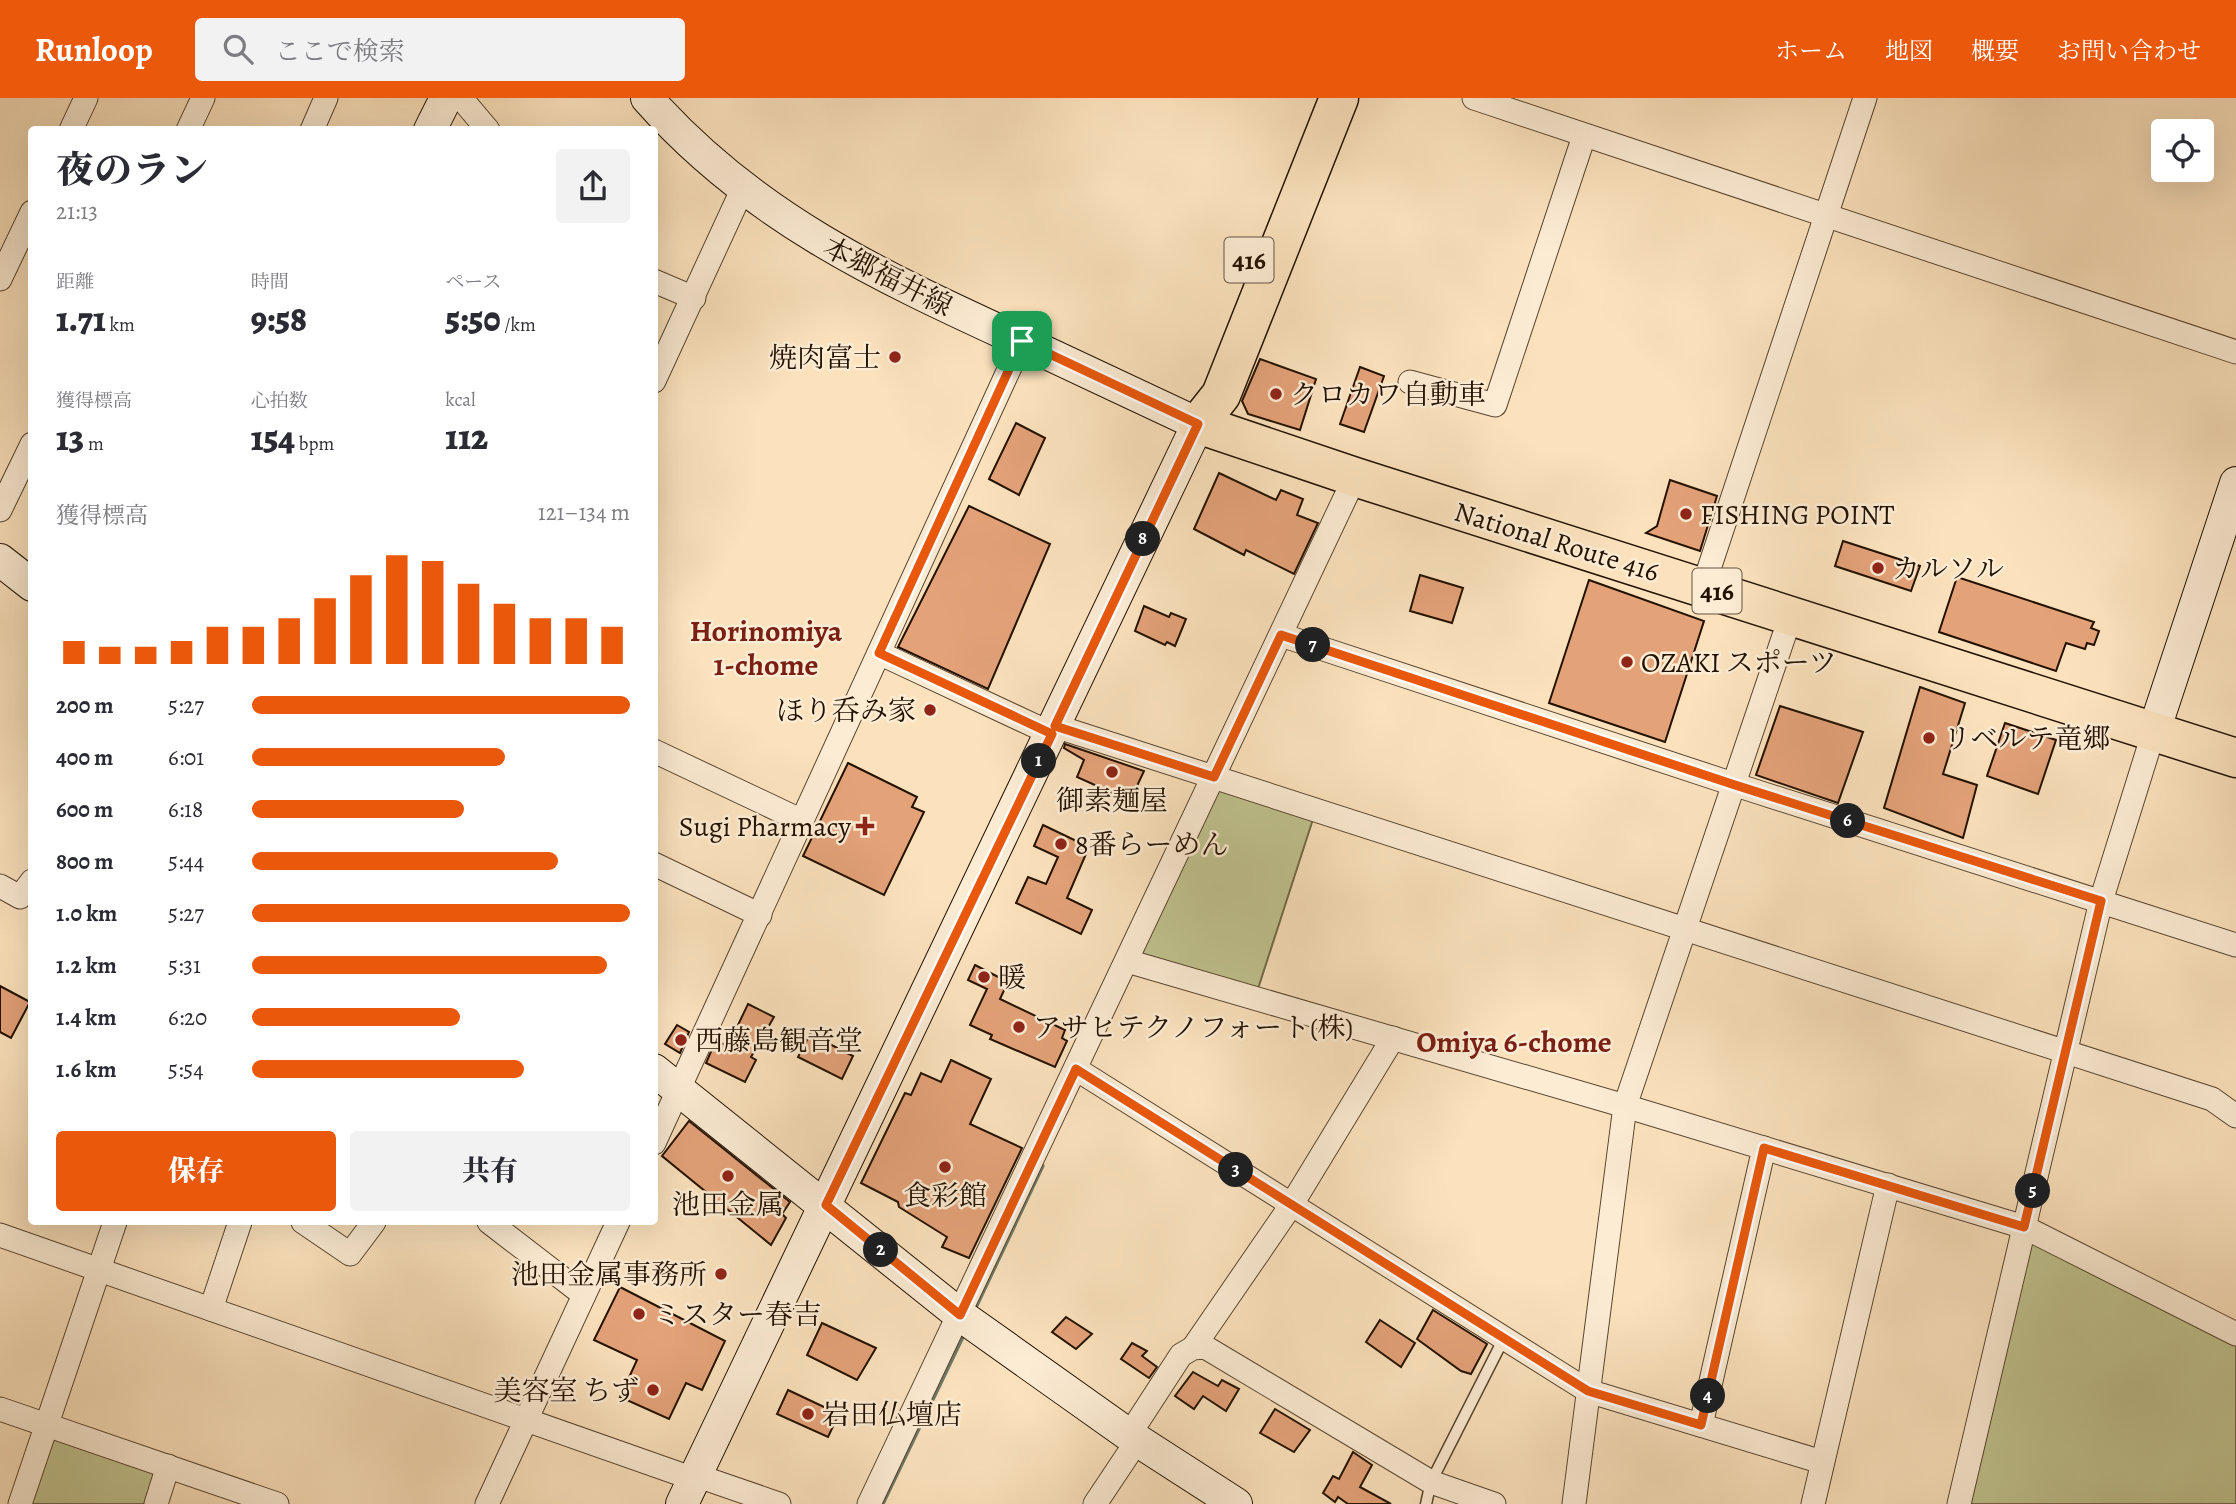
<!DOCTYPE html>
<html lang="ja">
<meta charset="utf-8">
<style>
body{margin:0;font-family:Alegreya,"Noto Serif JP",serif;background:#f2f2f3;color:#2b2b33;height:100vh;display:flex;flex-direction:column;font-size:26px;white-space:nowrap}
*{box-sizing:border-box;margin:0}
p{font-size:23px;color:#7c7c81}
.icon{flex:none;width:38px;height:38px;fill:none;stroke:currentColor;stroke-width:2;stroke-linecap:round;stroke-linejoin:round}
.map{position:relative;flex:1;overflow:hidden}
.side{position:absolute;left:28px;top:28px;width:630px;height:1099px;display:flex;flex-direction:column;background:#fff;border-radius:7px;box-shadow:0 7px 28px #0002}
.side>*{flex:none}
.fabs{position:absolute;left:2151px;top:21px;display:grid;gap:14px}
.fabs a{display:grid;place-items:center;width:63px;height:63px;border-radius:7px;background:#fff;box-shadow:0 7px 28px #0002;font-size:35px}
.pin{position:absolute;display:grid;place-items:center;width:60px;height:60px;color:#fff;margin:-30px;border-radius:14px;box-shadow:0 4px 10px #0006}
.km{position:absolute;width:35px;height:35px;margin:-18px;border-radius:50%;background:#222;color:#fff;font-size:19px;line-height:35px;text-align:center}
.round{display:grid;place-items:center;flex:none;width:74px;height:74px;border-radius:7px;background:#f2f2f3}
.headline{display:flex;align-items:center;justify-content:space-between;height:119px;padding:0 28px}
h1{font-size:38px;font-weight:800;line-height:52px}
.stats{display:grid;grid-template-columns:repeat(3,1fr);gap:10px;height:119px;padding:7px 28px}
.stats div{display:grid;align-content:center}
.stats b{font-size:35px;font-weight:800}
.stats small{font-size:19px;font-weight:400}
.stats p{font-size:19px}
.chart{height:196px;padding:14px 28px}
.chart p{display:flex;justify-content:space-between}
.chart svg{width:100%;height:126px;margin-top:7px;stroke:#ea580c;stroke-width:6}
.action{display:flex;gap:14px;margin-top:auto;padding:14px 28px}
.action a{flex:1;height:80px;border-radius:7px;background:#ea580c;color:#fff;font-size:28px;font-weight:800;line-height:80px;text-align:center}
.action a+a{background:#f2f2f3;color:#2b2b33}
ul{padding:0 28px;list-style:none;font-size:23px}
li{display:grid;grid-template-columns:112px 84px 1fr;align-items:center;height:52px}
li i{height:18px;border-radius:9px;background:#ea580c}
header{display:flex;align-items:center;gap:42px;box-sizing:border-box;height:98px;padding:0 35px;background:#ea580c;color:#fff}
header strong{font-size:33px}
nav{display:flex;gap:38px;margin-inline-start:auto;font-size:24px}
.search{width:490px;height:63px;background:#f2f2f3;display:flex;align-items:center;gap:18px;box-sizing:border-box;padding:0 24px;border-radius:7px;color:#7c7c81;font-size:26px}
.map>svg:first-child{display:block}
.green{fill:#c0c390;stroke:#726a48;stroke-width:2}
.lines{fill:none;stroke-linecap:round;stroke-linejoin:round}
.stream{stroke:#6e7967;stroke-width:5}
.building{fill:#e4a279;stroke:#231100;stroke-width:2}
.lane-casing{stroke:#59452f;stroke-width:13}
.street-casing{stroke:#59452f;stroke-width:25}
.secondary-casing{stroke:#231100;stroke-width:34}
.highway-casing{stroke:#231100;stroke-width:41}
.lane{stroke:#fcecd4;stroke-width:10}
.street{stroke:#fcecd4;stroke-width:23}
.secondary{stroke:#fcecd4;stroke-width:32}
.highway{stroke:#fbe2bd;stroke-width:38}
.route-casing{stroke:#fff;stroke-width:14}
.route{stroke:#ea580c;stroke-width:9}
.poi-dot{fill:#8f2418;stroke:#fcecd4;stroke-width:2.5}
.labels{text-anchor:middle;stroke-width:5;stroke-linejoin:round;paint-order:stroke}
.shield{fill:#fcecd4;stroke:#645340;stroke-width:2}
.shield-label{font-size:26px;font-weight:bold;fill:#231100}
.street-label{font-size:28px;fill:#231100;stroke:#fcecd4}
.poi-label{font-size:28px;fill:#231100;stroke:#fcecd4;text-anchor:start}
.neighbourhood-label{font-size:30px;font-weight:bold;fill:#7a1f14;stroke:#fcecd4}
</style>
<header>
<strong>Runloop</strong>
<div class="search"><svg class="icon" aria-label="search" viewBox="0 0 24 24"><circle cx="10" cy="10" r="6"/><path d="M15 15l6 6"/></svg>ここで検索</div>
<nav><a>ホーム</a><a>地図</a><a>概要</a><a>お問い合わせ</a></nav>
</header>
<div class="map">
<svg width="2236" height="1406" viewBox="0 0 2236 1406">
<rect width="100%" height="100%" fill="#fbe2bd"/>
<filter id="stains"><feTurbulence type="fractalNoise" baseFrequency=".00286" numOctaves="4"/><feColorMatrix values="0 0 0 0 .2 0 0 0 0 .09 0 0 0 0 .02 0 0 0 .5 -.17"/></filter>
<radialGradient id="worn" r=".72"><stop offset=".6" stop-color="#630" stop-opacity="0"/><stop offset="1" stop-color="#630" stop-opacity=".3"/></radialGradient>
<g class="green">
<path d="M1214,679L1316,712L1255,900L1127,863Z"/>
<path d="M2030,1144L2236,1242V1406H1968Z"/>
<path d="M46,1327L168,1368L156,1406H20Z"/>
</g>
<g class="lines">
<g class="stream">
<path d="M973,1214L1042,1068"/>
<path d="M882,1406L965,1233"/>
</g>
</g>
<g class="building">
<path d="M1260,261L1316,281L1300,332L1248,316L1242,303Z"/>
<path d="M1360,269L1384,278L1364,334L1340,326Z"/>
<path d="M1016,325L1045,340L1019,397L989,381Z"/>
<path d="M1219,375L1276,402L1281,392L1303,401L1297,417L1318,425L1294,476L1246,452L1244,457L1194,431Z"/>
<path d="M1670,382L1717,398L1700,453L1646,435L1657,428Z"/>
<path d="M969,408L1050,446L988,591L898,549Z"/>
<path d="M1843,443L1920,468L1911,493L1835,468Z"/>
<path d="M1420,477L1463,490L1452,525L1410,513Z"/>
<path d="M1957,479L2094,524L2091,530L2099,533L2094,547L2087,545L2085,551L2066,545L2056,573L1939,534Z"/>
<path d="M1589,482L1704,523L1665,644L1549,605Z"/>
<path d="M1144,508L1169,519L1171,515L1186,521L1175,548L1167,544L1165,547L1135,533Z"/>
<path d="M1920,589L1965,605L1943,676L1977,687L1963,740L1884,710Z"/>
<path d="M1780,608L1863,634L1838,705L1756,677Z"/>
<path d="M2005,625L2056,642L2038,696L1987,678Z"/>
<path d="M1065,646L1144,673L1130,703L1077,679L1084,662L1064,650Z"/>
<path d="M848,665L917,699L912,709L924,714L884,797L803,758Z"/>
<path d="M1043,727L1089,749L1067,800L1092,812L1081,836L1016,805L1028,779L1046,786L1058,759L1034,748Z"/>
<path d="M975,867L1008,884L1000,901L1065,932L1062,940L1067,943L1055,969L990,941L992,937L970,927L987,891L968,882Z"/>
<path d="M0,888L30,904L11,940L0,934Z"/>
<path d="M748,906L774,919L751,959L756,962L745,984L706,965L713,949L717,951L721,945L728,948Z"/>
<path d="M677,927L689,934L680,955L665,946Z"/>
<path d="M810,936L853,958L842,981L798,959Z"/>
<path d="M951,962L991,981L970,1026L1022,1050L969,1160L942,1149L947,1139L899,1109L898,1104L861,1085L905,995L911,997L921,975L941,984Z"/>
<path d="M689,1023L790,1104L782,1116L786,1120L771,1147L662,1058Z"/>
<path d="M620,1189L725,1243L702,1292L686,1285L669,1321L620,1299L637,1262L594,1242Z"/>
<path d="M1433,1212L1487,1246L1471,1276L1461,1273L1417,1241Z"/>
<path d="M1066,1219L1092,1236L1076,1251L1052,1234Z"/>
<path d="M1380,1222L1415,1245L1401,1269L1366,1244Z"/>
<path d="M822,1225L876,1250L857,1282L807,1257Z"/>
<path d="M1132,1245L1147,1253L1142,1258L1157,1269L1149,1280L1121,1261Z"/>
<path d="M1193,1274L1218,1288L1222,1282L1239,1291L1226,1313L1203,1298L1194,1311L1175,1298Z"/>
<path d="M788,1292L839,1316L828,1339L777,1316Z"/>
<path d="M1275,1311L1310,1332L1294,1354L1260,1335Z"/>
<path d="M1353,1354L1372,1367L1360,1389L1391,1406H1348L1338,1399L1335,1404L1323,1395L1333,1378L1339,1381Z"/>
</g>
<g class="lines">
<defs>
<path id="lane" d="M1426,1406L1431,1384L1504,1240"/>
<g id="street">
<path d="M461,0L488,32"/>
<path d="M1474,0L2236,254"/>
<path d="M71,32L86,0"/>
<path d="M188,32L203,0"/>
<path d="M312,32L326,0"/>
<path d="M0,181L32,114"/>
<path d="M654,183L694,200"/>
<path d="M654,283L743,90"/>
<path d="M1410,284L1495,307L1584,38"/>
<path d="M0,412L32,346"/>
<path d="M1703,489L1865,0"/>
<path d="M1281,537L1736,687L2236,847"/>
<path d="M879,555L1052,636"/>
<path d="M1055,628L2212,1001L2236,1018"/>
<path d="M654,653L802,723"/>
<path d="M654,766L760,817"/>
<path d="M0,788L20,799L32,783"/>
<path d="M1127,863L1625,1008L2024,1129L2236,1236"/>
<path d="M1076,971L1588,1293L1822,1364"/>
<path d="M654,1045L1022,243"/>
<path d="M303,1124L350,1156L374,1124"/>
<path d="M489,1124L584,1197"/>
<path d="M0,1137L694,1381"/>
<path d="M211,1211L240,1124"/>
<path d="M1193,1250L1292,1106L1393,940"/>
<path d="M0,1311L277,1406"/>
<path d="M1701,1327L1764,1050"/>
<path d="M1129,1337L1181,1257L1193,1250L1205,1249L1431,1384L1494,1406"/>
<path d="M695,1377L779,1406"/>
<path d="M20,1406L115,1124"/>
<path d="M156,1406L168,1368"/>
<path d="M487,1406L618,1124"/>
<path d="M869,1406L1355,379"/>
<path d="M1095,1406L1137,1343"/>
<path d="M1574,1406L1625,1008L1791,517"/>
<path d="M1813,1406L1888,1087"/>
<path d="M1959,1406L2101,803L2154,633"/>
</g>
<g id="secondary">
<path d="M647,0C752,119 878,177 1019,242C1079,270 1138,298 1198,326L682,1406"/>
<path d="M430,32L446,0"/>
<path d="M0,462L32,487"/>
<path d="M2154,633L2236,385"/>
<path d="M654,972L960,1217L1129,1337L1236,1406"/>
</g>
<g id="highway">
<path d="M1198,326L1355,379L2236,660"/>
<path d="M1198,326L1221,297L1339,0"/>
</g>
</defs>
<use href="#lane" class="lane-casing"/>
<use href="#street" class="street-casing"/>
<use href="#secondary" class="secondary-casing"/>
<use href="#highway" class="highway-casing"/>
<use href="#lane" class="lane"/>
<use href="#street" class="street"/>
<use href="#secondary" class="secondary"/>
<use href="#highway" class="highway"/>
</g>
<g class="lines">
<defs>
<path id="route" d="M1022,243L1198,326L1055,628L1214,679L1281,537L1735,687L2101,803L2024,1129L1764,1050L1701,1327L1588,1293L1076,971L960,1217L826,1107L1052,636L879,555Z"/>
</defs>
<use href="#route" class="route-casing"/>
<use href="#route" class="route"/>
</g>
<g class="poi-dot">
<circle cx="895" cy="259" r="7"/>
<circle cx="1276" cy="296" r="7"/>
<circle cx="1686" cy="416" r="7"/>
<circle cx="1878" cy="470" r="7"/>
<circle cx="1627" cy="564" r="7"/>
<circle cx="930" cy="612" r="7"/>
<circle cx="1929" cy="640" r="7"/>
<circle cx="1112" cy="674" r="7"/>
<path d="M861.5 717.5h7v7h7v7h-7v7h-7v-7h-7v-7h7z"/>
<circle cx="1061" cy="746" r="7"/>
<circle cx="984" cy="879" r="7"/>
<circle cx="1019" cy="929" r="7"/>
<circle cx="681" cy="942" r="7"/>
<circle cx="945" cy="1069" r="7"/>
<circle cx="728" cy="1078" r="7"/>
<circle cx="721" cy="1176" r="7"/>
<circle cx="639" cy="1216" r="7"/>
<circle cx="653" cy="1292" r="7"/>
<circle cx="808" cy="1316" r="7"/>
</g>
<g class="labels">
<g class="shield">
<rect x="1224.5" y="139.5" width="49" height="45" rx="5"/>
<rect x="1692.5" y="470.5" width="49" height="45" rx="5"/>
</g>
<g class="shield-label">
<text x="1249" y="171">416</text>
<text x="1717" y="502">416</text>
</g>
<g class="street-label">
<text transform="translate(888 178) rotate(27)" y="10">本郷福井線</text>
<text transform="translate(1557 443) rotate(17)" y="10">National Route 416</text>
</g>
<g class="poi-label">
<text x="881" y="269" text-anchor="end">焼肉富士</text>
<text x="1290" y="306">クロカワ自動車</text>
<text x="1700" y="426">FISHING POINT</text>
<text x="1892" y="480">カルソル</text>
<text x="1641" y="574">OZAKI スポーツ</text>
<text x="916" y="622" text-anchor="end">ほり呑み家</text>
<text x="1943" y="650">リベルテ竜郷</text>
<text x="1112" y="712" text-anchor="middle">御素麺屋</text>
<text x="851" y="738" text-anchor="end">Sugi Pharmacy</text>
<text x="1075" y="756">8番らーめん</text>
<text x="998" y="889">暖</text>
<text x="1033" y="939">アサヒテクノフォート(株)</text>
<text x="695" y="952">西藤島観音堂</text>
<text x="945" y="1107" text-anchor="middle">食彩館</text>
<text x="728" y="1116" text-anchor="middle">池田金属</text>
<text x="707" y="1186" text-anchor="end">池田金属事務所</text>
<text x="653" y="1226">ミスター春吉</text>
<text x="639" y="1302" text-anchor="end">美容室 ちず</text>
<text x="822" y="1326">岩田仏壇店</text>
</g>
<g class="neighbourhood-label">
<text x="766" y="543">Horinomiya<tspan x="766" dy="34">1-chome</tspan></text>
<text x="1514" y="954">Omiya 6-chome</text>
</g>
</g>
<rect width="100%" height="100%" filter="url(#stains)"/>
<rect width="100%" height="100%" fill="url(#worn)"/>
</svg>
<div class="fabs">
<a><svg class="icon" aria-label="locate" viewBox="0 0 24 24"><circle cx="12" cy="12" r="6"/><path d="M12 2v4M12 18v4M2 12h4M18 12h4"/></svg></a>
</div>
<div class="pin" style="left:1022px;top:243px;background:#1e9e55"><svg class="icon" aria-label="arrive" viewBox="0 0 24 24"><path d="M6 21V4h12l-3 4 3 4H6"/></svg></div>
<b class="km" style="left:1039px;top:663px">1</b>
<b class="km" style="left:881px;top:1152px">2</b>
<b class="km" style="left:1236px;top:1072px">3</b>
<b class="km" style="left:1708px;top:1298px">4</b>
<b class="km" style="left:2033px;top:1093px">5</b>
<b class="km" style="left:1848px;top:723px">6</b>
<b class="km" style="left:1313px;top:547px">7</b>
<b class="km" style="left:1143px;top:441px">8</b>
<section class="side">
<div class="headline"><div><h1>夜のラン</h1><p>21:13</p></div><a class="round"><svg class="icon" aria-label="share" viewBox="0 0 24 24"><path d="M12 15V3M7 8l5-5 5 5M5 13v7h14v-7"/></svg></a></div>
<div class="stats">
<div><p>距離</p><b>1.71<small> km</small></b></div>
<div><p>時間</p><b>9:58</b></div>
<div><p>ペース</p><b>5:50<small> /km</small></b></div>
</div>
<div class="stats">
<div><p>獲得標高</p><b>13<small> m</small></b></div>
<div><p>心拍数</p><b>154<small> bpm</small></b></div>
<div><p>kcal</p><b>112</b></div>
</div>
<div class="chart"><p><span>獲得標高</span>121–134 m</p>
<svg viewBox="0 0 160 44" preserveAspectRatio="none"><path d="M5 44V36M15 44V38M25 44V38M35 44V36M45 44V31M55 44V31M65 44V28M75 44V21M85 44V13M95 44V6M105 44V8M115 44V16M125 44V23M135 44V28M145 44V28M155 44V31"/></svg>
</div>
<ul>
<li><b>200 m</b>5:27<i style="width:100%"></i></li>
<li><b>400 m</b>6:01<i style="width:67%"></i></li>
<li><b>600 m</b>6:18<i style="width:56%"></i></li>
<li><b>800 m</b>5:44<i style="width:81%"></i></li>
<li><b>1.0 km</b>5:27<i style="width:100%"></i></li>
<li><b>1.2 km</b>5:31<i style="width:94%"></i></li>
<li><b>1.4 km</b>6:20<i style="width:55%"></i></li>
<li><b>1.6 km</b>5:54<i style="width:72%"></i></li>
</ul>
<div class="action"><a>保存</a><a>共有</a></div>
</section>
</div>
